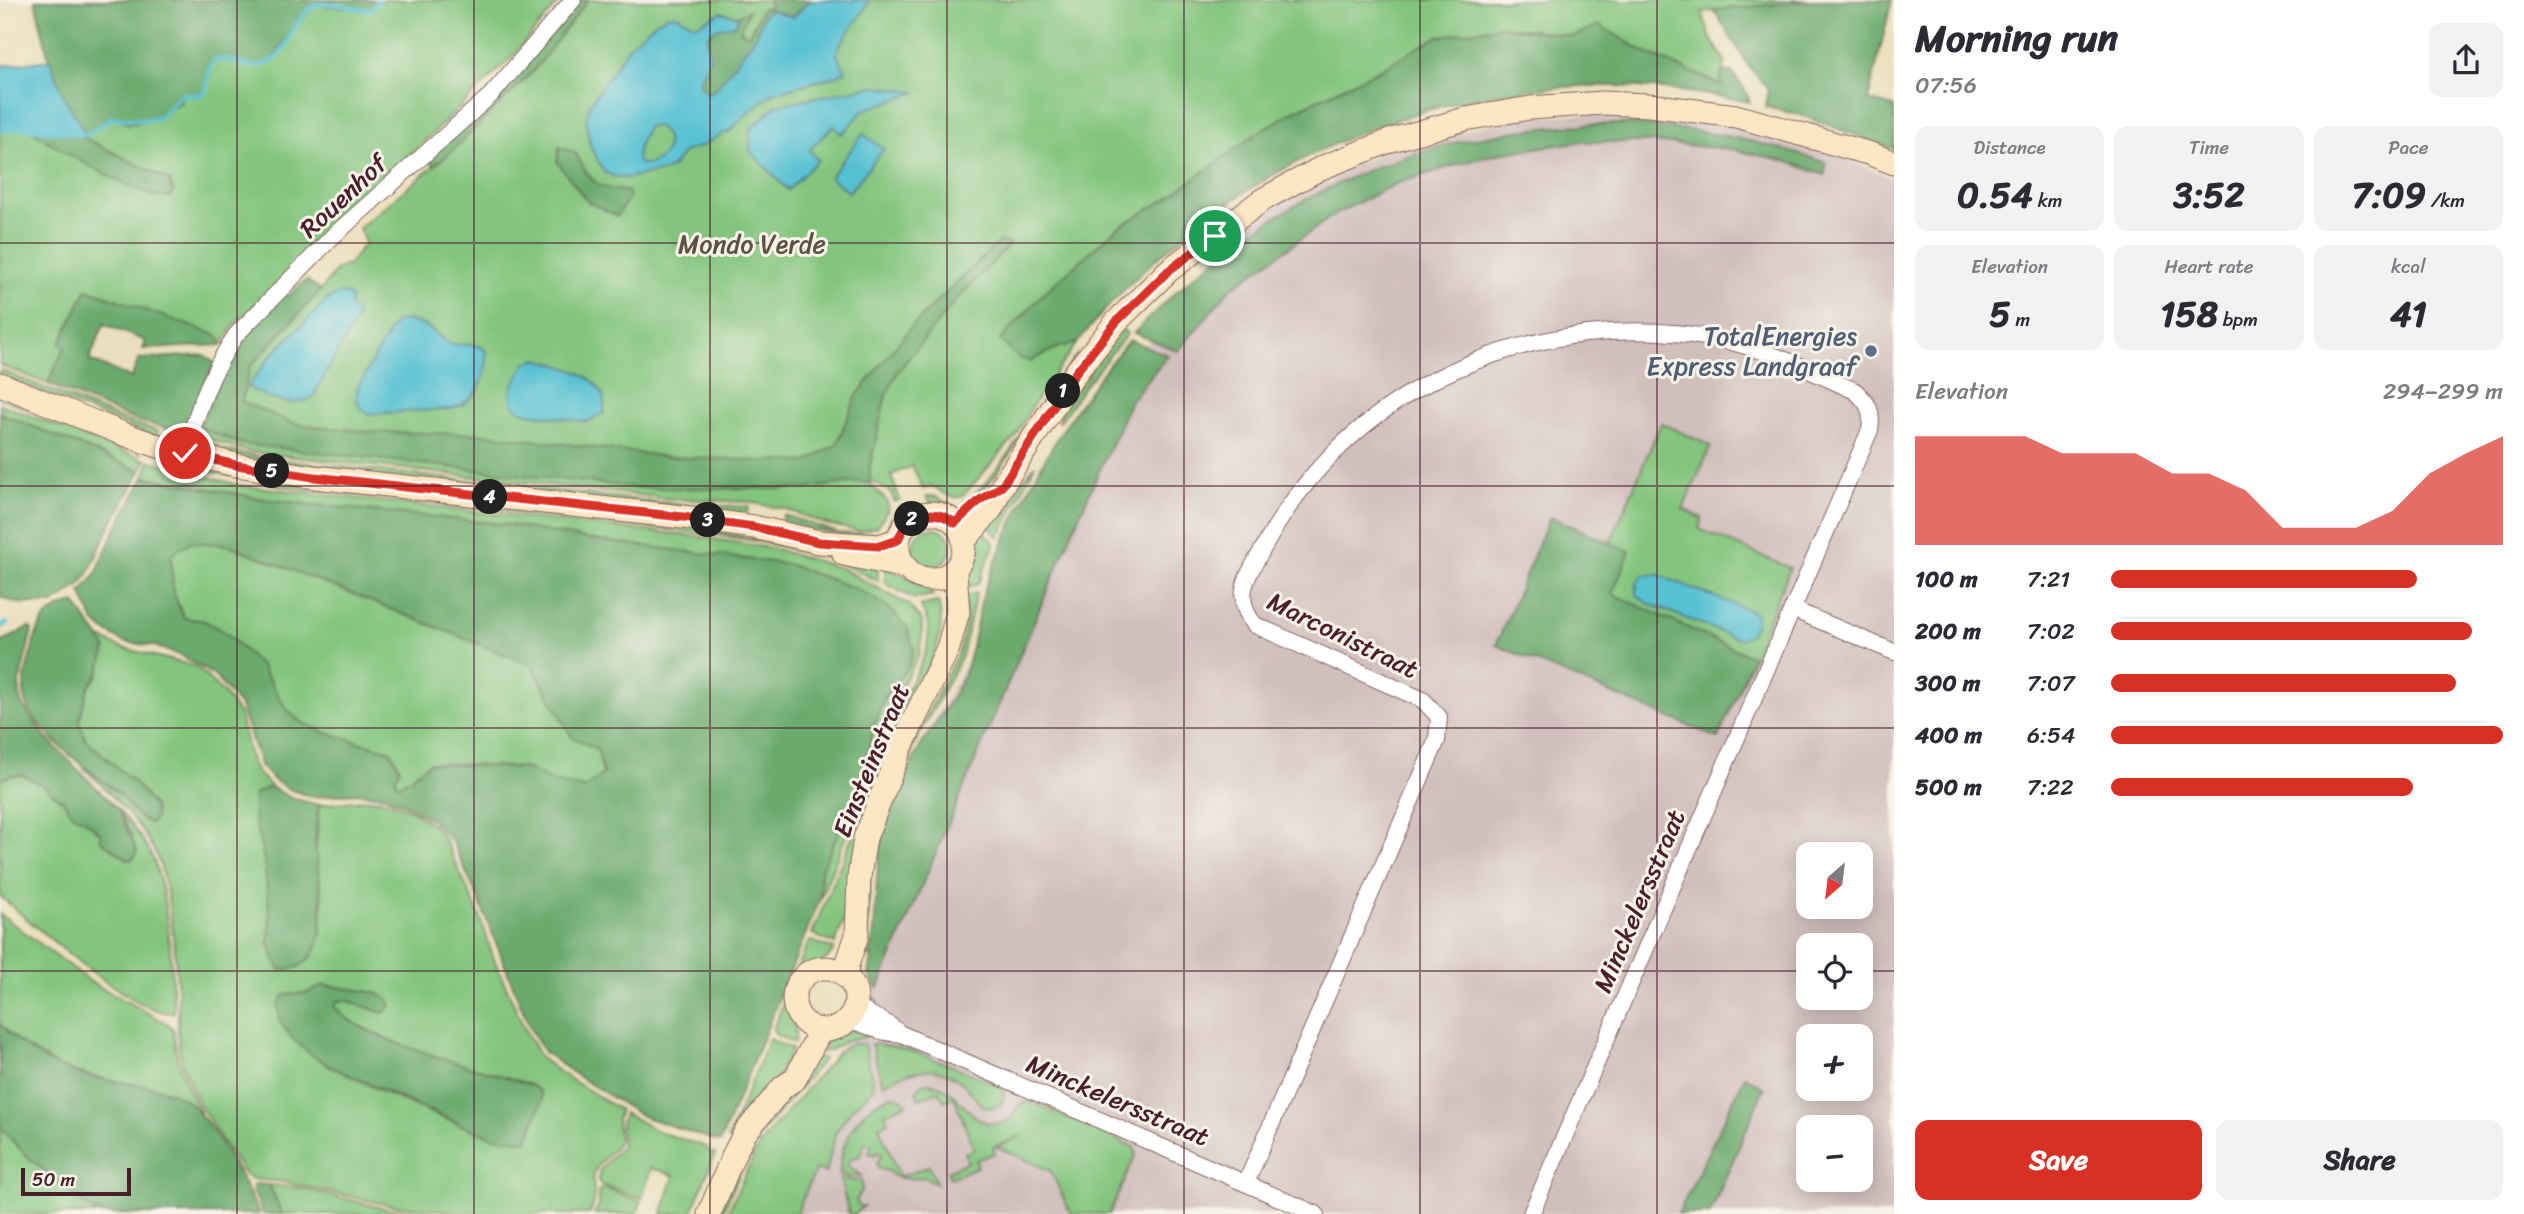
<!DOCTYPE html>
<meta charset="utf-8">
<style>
body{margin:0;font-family:Sriracha,sans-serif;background:#f2f2f3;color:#2b2b33;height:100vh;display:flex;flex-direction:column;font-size:26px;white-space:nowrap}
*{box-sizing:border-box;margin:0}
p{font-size:23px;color:#7c7c81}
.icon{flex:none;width:38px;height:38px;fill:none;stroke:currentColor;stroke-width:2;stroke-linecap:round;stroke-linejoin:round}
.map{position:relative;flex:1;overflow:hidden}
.side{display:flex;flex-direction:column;background:#fff;width:630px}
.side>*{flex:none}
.needle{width:46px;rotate:208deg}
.tools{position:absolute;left:1796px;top:842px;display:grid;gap:14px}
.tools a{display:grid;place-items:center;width:77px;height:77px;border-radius:14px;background:#fff;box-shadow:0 4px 18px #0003;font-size:35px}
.scale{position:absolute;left:21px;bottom:18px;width:110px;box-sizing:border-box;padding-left:7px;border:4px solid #4a1f2b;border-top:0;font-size:19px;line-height:24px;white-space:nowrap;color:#4a1f2b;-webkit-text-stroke:5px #f7f3e8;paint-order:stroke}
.pin{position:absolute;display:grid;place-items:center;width:60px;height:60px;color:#fff;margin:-30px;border:4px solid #fff;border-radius:50%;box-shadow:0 2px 7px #0007}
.km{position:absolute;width:35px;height:35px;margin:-18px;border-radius:50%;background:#222;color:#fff;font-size:19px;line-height:35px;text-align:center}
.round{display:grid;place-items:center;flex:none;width:74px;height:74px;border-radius:14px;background:#f2f2f3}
.overview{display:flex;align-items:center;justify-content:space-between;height:119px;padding:0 21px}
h1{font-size:38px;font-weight:700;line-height:52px}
.metrics{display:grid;grid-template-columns:repeat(3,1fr);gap:10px;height:119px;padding:7px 21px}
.metrics div{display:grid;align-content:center;border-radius:14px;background:#f2f2f3;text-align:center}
.metrics b{font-size:35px;font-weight:700}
.metrics small{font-size:19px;font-weight:400}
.metrics p{font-size:19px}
.chart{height:196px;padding:14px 21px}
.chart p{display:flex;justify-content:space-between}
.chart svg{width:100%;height:126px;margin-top:7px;fill:#d93025;opacity:.7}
.action{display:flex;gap:14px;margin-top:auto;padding:14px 21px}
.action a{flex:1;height:80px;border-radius:14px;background:#d93025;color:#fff;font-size:28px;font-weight:700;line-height:80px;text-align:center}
.action a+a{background:#f2f2f3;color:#2b2b33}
ul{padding:0 21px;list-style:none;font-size:23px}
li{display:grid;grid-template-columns:112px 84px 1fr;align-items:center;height:52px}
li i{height:18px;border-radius:9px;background:#d93025}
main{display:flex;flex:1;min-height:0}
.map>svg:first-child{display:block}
.industrial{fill:#d1bfbd;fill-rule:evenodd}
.green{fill:#83c57e;stroke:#667254;stroke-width:2;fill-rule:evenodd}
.forest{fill:#6aaa6d;stroke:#5a644c;stroke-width:2;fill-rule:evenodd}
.water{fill:#57c1d3;stroke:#50707f;stroke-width:2;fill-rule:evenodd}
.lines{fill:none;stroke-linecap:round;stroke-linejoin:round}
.stream{stroke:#57c1d3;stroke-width:4.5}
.street-casing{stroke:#82625e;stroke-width:18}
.secondary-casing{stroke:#82625e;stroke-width:25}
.street{stroke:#fff;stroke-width:16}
.secondary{stroke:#fce6c4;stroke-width:23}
.route-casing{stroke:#fff;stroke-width:14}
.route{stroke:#d93025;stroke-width:9}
.grid{fill:none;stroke:#4a1f2b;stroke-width:2;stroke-opacity:0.55}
.service-dot{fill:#5c6f8a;stroke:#f7f3e8;stroke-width:2.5}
.labels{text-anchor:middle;stroke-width:6;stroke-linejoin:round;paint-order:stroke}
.street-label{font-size:26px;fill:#4a1f2b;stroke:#f7f3e8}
.park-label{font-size:26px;fill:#5b5144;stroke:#f7f3e8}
.service-label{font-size:26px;fill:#4e5e75;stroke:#f7f3e8;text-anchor:end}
</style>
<main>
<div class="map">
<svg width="1894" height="1214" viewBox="0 0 1894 1214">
<rect width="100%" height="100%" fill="#f7f3e8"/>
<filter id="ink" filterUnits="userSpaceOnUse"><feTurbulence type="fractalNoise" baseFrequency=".0143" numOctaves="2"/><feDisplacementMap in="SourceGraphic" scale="14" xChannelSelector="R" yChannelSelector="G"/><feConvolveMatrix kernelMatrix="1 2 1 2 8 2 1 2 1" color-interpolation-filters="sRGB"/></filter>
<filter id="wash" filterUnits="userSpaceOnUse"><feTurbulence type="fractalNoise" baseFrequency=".00686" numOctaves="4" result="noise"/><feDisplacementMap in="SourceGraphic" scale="28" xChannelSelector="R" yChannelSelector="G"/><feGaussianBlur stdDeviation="1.57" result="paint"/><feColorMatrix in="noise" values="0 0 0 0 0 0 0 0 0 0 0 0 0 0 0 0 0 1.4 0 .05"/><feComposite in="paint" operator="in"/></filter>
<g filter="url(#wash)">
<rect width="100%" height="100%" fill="#eadfbc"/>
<path class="industrial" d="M1621,112L1749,128L1833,153L1894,179V1214H727L751,1160L838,1054L851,1030L870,984L878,868L935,720L993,612L1088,416L1251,218L1299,189L1394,148L1517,118ZM1808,854H1860V906H1808ZM1808,945H1860V998H1808ZM1808,1036H1860V1088H1808ZM1808,1127H1860V1180H1808Z"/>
<g class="green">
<path d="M378,0H561L511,58L235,324L222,345L87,289L60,344L65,347L48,384L0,365V131L29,128L48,142L134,187L153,196L173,192L170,181L78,135C101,135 103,105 128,124C158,117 161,118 182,94L198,96L209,77L210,68L214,60L277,55L303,16L319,4L376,5Z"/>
<path d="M588,0H1819L1702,12L1711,39L1725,61L1722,85L1644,52L1599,25L1574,36L1501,26L1437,37L1379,70L1294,111L1256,134L1168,198L1117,228L1044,293L1000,340L1030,361L1061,346L1077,343L1036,400L1015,437L963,496C951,500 943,493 933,486L923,489L912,466L891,475L900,500L894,502L891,493L872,481L870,484L887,501L888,509L877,527L860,531L829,525L785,509L749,502L673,499L251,452L214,441L198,431L199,427L241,444L236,401L247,370L321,290L337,269L348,265L365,243L359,228L453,150L534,70Z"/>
<path d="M1123,329L1127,334L1085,385L1059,423L1062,408Z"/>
<path d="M1078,353L996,475L968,507L964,502C998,477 1025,428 1048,393C1057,379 1068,366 1078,353Z"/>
<path d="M0,370L129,422L158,431L156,437L0,376Z"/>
<path d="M0,393L139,448L141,453L0,398Z"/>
<path d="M0,404L146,460L141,471L0,413Z"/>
<path d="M1661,423L1711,446L1683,509L1702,518L1699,529L1790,568L1753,657L1612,594L1629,551L1610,543Z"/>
<path d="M196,436L220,449L271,459L685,505L749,507L747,513L706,511L325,471L208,452L200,444Z"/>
<path d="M150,461L238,485L700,537L771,548L841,568L909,605L922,621V637L918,657L890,706L878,738L867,784L820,899L821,870L861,785L873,729L885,697L908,667L837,582L787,564L586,539L510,525L270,500L144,477Z"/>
<path d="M189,463L706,529L827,553L849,562L878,567V581L832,559L768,543L732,537L282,486L190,468Z"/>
<path d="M1035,465L999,537L986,524Z"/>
<path d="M928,496H934L960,509C948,512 935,509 926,497Z"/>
<path d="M901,506C907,516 898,527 891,535H883L896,510Z"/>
<path d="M783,515L839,533L875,534L876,541L810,529L782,520Z"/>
<circle cx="932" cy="547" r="19"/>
<path d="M981,529L993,541L994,546L978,584L964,589C963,568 971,547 981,529Z"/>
<path d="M190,542L229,545L532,665L572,737L598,750L603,774L585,788L553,782L525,768L430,763C418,770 411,780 398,786L395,779L391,751L323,732L299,721L285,707L260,665L205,621L184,618L173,592L171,555Z"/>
<path d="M885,568C900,573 923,582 933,595L914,599L888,585L885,581Z"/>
<path d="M976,593L962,656L915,743L880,828L871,870L866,947L863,955L858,953L865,920L869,864L877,832L910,747L959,651L966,620L964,596Z"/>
<path d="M938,602C950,641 923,676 902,708L897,706C914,676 943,640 920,606Z"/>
<path d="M97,636L119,647L194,666L201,671L226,696L240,716L250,758L257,773L273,788H266L254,817L264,859L270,922L269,945L323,906L316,852L319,805L372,799L388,801L411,810L433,825L444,838L479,914L493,957L526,1032L540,1057L559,1072L620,1110L617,1119L619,1140C614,1153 600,1159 595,1171C589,1187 600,1198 589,1214H485L394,1206L284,1182L253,1179L245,1175C221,1137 189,1098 180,1053C176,1032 179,1010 178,989C175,955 170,881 155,852C138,819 109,793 83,767L127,801L138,816L154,807L135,783L86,740L78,720L88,688L99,673L106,648ZM324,985L377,993L389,1000L390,1007L383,1013L346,1000L337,1001L334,1007C366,1043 479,1067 528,1084L540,1091L542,1100L493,1137C448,1121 298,1063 280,1021C277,1011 279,1003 284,995L307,993Z"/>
<path d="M884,738L889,740L879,774L847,912L835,944L812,934L875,781Z"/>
<path d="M23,775L44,786L65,803L73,815L85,820L100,833L132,837L118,809C132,826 149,845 156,867C170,910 171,967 174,1012C141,1021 28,920 0,896V780L9,776Z"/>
<path d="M0,914L89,981L168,1024L174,1030C174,1060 187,1088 201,1113L184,1099L63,1069L12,1038L0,1024Z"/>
<path d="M811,941L834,949C825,968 803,966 794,984C784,1004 800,1022 794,1043L776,1035L773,1029L807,946Z"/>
<path d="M860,960L862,983L877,1001L878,1006L876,1010C856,995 854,984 860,960Z"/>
<path d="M853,1030L867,1033L863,1038L846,1041L828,1051L820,1052L831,1035Z"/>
<path d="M769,1039L792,1049L773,1086L734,1135L727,1141Z"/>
<path d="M851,1044H864L874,1085L872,1090L852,1109L836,1132L826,1173L816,1169L796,1214H727L758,1146L839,1051Z"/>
<path d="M871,1044C905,1046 935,1059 967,1072C978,1077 992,1082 1002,1089C1007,1097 1002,1104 994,1108C982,1108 979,1103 972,1094C946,1060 917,1067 883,1084Z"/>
<path d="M814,1057L824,1059L753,1143L722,1214H718L746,1150Z"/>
<path d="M928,1083C963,1085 970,1138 1009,1120L1020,1104L1030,1101L1134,1147L1136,1154L1109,1214H1071L1051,1171L997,1147L1021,1136L993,1147L995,1153L976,1160L978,1167L950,1178L947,1171L968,1162L965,1153L974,1149L954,1097L944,1101L939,1091L919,1099L916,1092L922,1084Z"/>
<path d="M892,1096L901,1098L907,1104L885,1113L888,1122L879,1126L900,1177L929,1166L937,1184L925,1177L910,1179L896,1177L888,1171L879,1169L877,1163L882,1155L879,1152L873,1155L869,1153L872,1145L869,1143L864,1144L860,1156L852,1158L848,1162L850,1167L861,1176L849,1177L840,1174C840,1141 859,1106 892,1096Z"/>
<path d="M624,1113L659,1132L704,1146L708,1148L707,1151L715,1154L691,1214H662L674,1175L651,1168L642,1198L601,1185L598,1181L600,1170L622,1145L621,1123Z"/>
<path d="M0,1127L26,1155L97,1214H0Z"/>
<path d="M840,1178L852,1181L861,1180L862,1190L856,1201L860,1206H864L855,1214H849Z"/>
<path d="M269,1185L300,1188L387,1209L433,1214H282Z"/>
<path d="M604,1188L641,1201L637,1214H594L599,1205L598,1191Z"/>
</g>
<g class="forest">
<path d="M35,0H378L374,8L365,10L319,5C296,17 287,46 267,64C246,69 233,57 214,60C207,70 211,84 203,94H182L180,103C170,105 167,115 157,118C148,121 137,122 128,124C109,110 102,124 86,135L62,93L51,68Z"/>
<path d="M580,0H588L534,70L453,150L434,166L427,158Z"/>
<path d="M768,0H811L793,17L771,10C760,17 761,28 755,38C745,53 725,82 713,92H705L699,83C707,63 711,59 707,37C712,29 721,25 730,26L738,19L737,16L749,10L740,31L749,35L762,8L770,9Z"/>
<path d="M1819,0H1892L1868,100L1894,107V149L1797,114L1766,107L1768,88L1749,67L1714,10Z"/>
<path d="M1599,25L1644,52L1721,85L1722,71L1731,72L1744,88L1750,102C1694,91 1638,84 1581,86C1385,93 1198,191 1077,343L1061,346L1030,361L1019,358L1000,340L1044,293L1117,228L1168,198L1256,134L1294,111L1379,70L1437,37L1502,26L1574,36Z"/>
<path d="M1631,124C1699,129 1762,140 1826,163L1825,175L1785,161L1731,149L1648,142H1577L1497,154L1459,164L1395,184L1334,215L1229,290L1178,351L1134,333C1272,189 1432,122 1631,124Z"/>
<path d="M29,128L79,135L170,181L173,192L170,197C142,200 53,146 29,128Z"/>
<path d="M559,147L576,153C588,179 597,191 628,191L630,196L617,216L588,202L557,162Z"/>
<path d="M1000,241L1010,244L957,299L899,370L886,395L870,466V483L855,482L804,489L639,488L241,444L199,427L235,343L277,297L289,295L306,280L321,290L250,366L242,402L295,424L371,432L484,434L670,457L806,462L837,444L857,395L911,327Z"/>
<path d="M87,289L219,336L222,345L143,349L146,341L104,324L89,360L131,378L139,359L204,355L215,363L185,428H165L135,420L48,384L65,347L60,344Z"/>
<path d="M1129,340L1168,355L1131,400L1079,516L878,989L869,975L872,957L869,956C879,924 873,880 881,845C887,820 905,774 918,751C931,727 951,704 962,679C975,649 975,617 986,586C1019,496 1067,413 1129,340Z"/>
<path d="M0,413L141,471L109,528L88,574L80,585L53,604L17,603L0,597Z"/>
<path d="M144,477L270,500L510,525L586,539L787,564L857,589L888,607L907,627L914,649L908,667L885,697L873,729L861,785L821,870L820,899L720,1142L642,1116L582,1079L544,1052L530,1028L478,898L452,841L432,820L405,804L384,796L358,793L313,797L288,789L274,780L261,767L240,706L215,676L184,657L155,646L124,642L102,629L93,620L81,592L95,576L113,534ZM190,542L229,545L532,665L572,737L598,750L603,774L585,788L553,782L525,768L430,763C418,770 411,780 398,785L395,779L400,769L391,751L323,732L299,721L285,707L260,665L225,632L205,621L184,618L173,592L171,555Z"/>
<path d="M1550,517L1630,551L1612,594L1753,657L1718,738L1496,645Z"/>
<path d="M75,603L106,648L99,673L88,688L79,721L86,740L135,783L154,807L156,817L152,823C137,822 128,801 117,792C91,771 26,728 24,692C23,676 30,660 33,645C40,620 49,608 75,603Z"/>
<path d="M29,627L32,630L19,683L21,703L46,738L118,809L137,851L134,858L129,860L101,841L100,833L85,820L73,815L65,803L44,786L23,775L9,776L0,780V643Z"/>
<path d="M266,788H273L291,798L319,805C316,820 315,838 316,854C319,890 339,971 280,970L269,945L270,922L264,859L254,817V797L256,793Z"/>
<path d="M324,985L377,993L389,1000L390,1007L383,1013L346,1000L337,1001L334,1007C365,1043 479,1067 528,1084L540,1091L542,1100L529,1137L525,1141L493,1137L473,1130L331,1067L309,1053L292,1038L280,1021L278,1005L284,995L307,993Z"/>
<path d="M0,1024C26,1053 64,1073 101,1079C129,1084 159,1084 184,1099C210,1115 246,1185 259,1214H97L26,1155L0,1127Z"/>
<path d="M1745,1076L1764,1088L1710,1214H1678Z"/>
<path d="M255,1184L269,1185L282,1214H263L252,1188Z"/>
</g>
<g class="water">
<path d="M811,0H869L866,7L839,46L837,55L846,71L836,76L772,93L750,111L729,132L722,134L702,146L685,151L671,168L664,171L626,178L612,176L604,172L590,145L586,119L590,104L630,45L657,21L667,16L677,15L693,24H698L721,12L737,16L736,24C725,29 715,25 707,37L710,57L699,83L703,90L710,93L716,89L756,36L764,14L771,10L793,17ZM657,126C679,140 662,170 638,163C635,155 642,134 648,127Z"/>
<path d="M50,60L62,93L86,135L65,134L29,128L0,131V66Z"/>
<path d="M875,86L917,92L864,110L842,134L833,126L809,150L818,160L788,190L750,151V130L776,105Z"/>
<path d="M863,134L884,149L849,192L830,177Z"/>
<path d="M339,293L347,294L351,298L350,306L357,315L356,319L313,397C294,409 266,399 248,387L269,358L328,299Z"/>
<path d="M408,320L427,327L449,344L474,345L483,348L487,353C487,379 477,402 451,409L369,414C357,408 355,399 358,387L390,330L396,322Z"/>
<path d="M537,359C559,366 589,371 601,391C605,397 604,407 604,413L587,422L523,412L513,405L511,396L513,385L526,363Z"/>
<path d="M1643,575H1658L1751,611L1756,615C1757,627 1749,640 1736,638L1647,603L1637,595V583Z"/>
</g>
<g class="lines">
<g class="stream">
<path d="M0,131L22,128L86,135L111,118L146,120L160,117L182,94L201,95L205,92L210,68L214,60C233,56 249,72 268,63C293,52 293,8 322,4C339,2 355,11 372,9L378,0"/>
<path d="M0,627L7,623"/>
</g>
</g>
</g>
<g filter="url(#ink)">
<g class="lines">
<defs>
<g id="street">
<path d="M185,453C197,412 212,369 236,335L332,237L491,95L573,0"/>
<path d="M1792,609L1894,652"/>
<path d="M855,1003C867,1017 887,1019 899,1033L1316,1214"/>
<path d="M846,1022C864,1019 876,1035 899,1033"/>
<path d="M1246,1183L1437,740L1439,717L1423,700L1255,625C1229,595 1252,569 1268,540C1356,381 1542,306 1717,339C1765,348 1811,371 1855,391C1869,403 1873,412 1870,430L1531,1214"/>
</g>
<g id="secondary">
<path d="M0,384L121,433L155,445L236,465L314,477L683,517L754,527L819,542L879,546L898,540"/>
<circle cx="931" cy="546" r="33"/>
<path d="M964,541L991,509L1002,486L1076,372L1117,321L1168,271L1262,200L1321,168L1392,140L1465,119L1530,108L1602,103L1649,105L1736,116L1871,154L1894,163"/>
<path d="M844,554L905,567"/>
<circle cx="825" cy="999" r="31"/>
<path d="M846,977L847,965L857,935L859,877L865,838L902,745L948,648L958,612L955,570"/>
<path d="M709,1214L734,1154L745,1133L783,1087L795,1079L817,1037L823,1030"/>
</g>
</defs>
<use href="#street" class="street-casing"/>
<use href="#secondary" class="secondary-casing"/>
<use href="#street" class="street"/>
<use href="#secondary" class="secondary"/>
</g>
</g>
<g class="lines" filter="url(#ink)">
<defs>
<path id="route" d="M185,453L236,465L314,477L683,517L754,527L819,542L879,546L898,540C908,514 933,506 955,523L980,500L1002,486L1076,372L1117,321L1168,271L1215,236"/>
</defs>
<use href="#route" class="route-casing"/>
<use href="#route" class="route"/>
</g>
<path class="grid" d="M237,0V1214M474,0V1214M710,0V1214M947,0V1214M1184,0V1214M1420,0V1214M1657,0V1214M0,243H1894M0,486H1894M0,728H1894M0,971H1808M1860,971H1894"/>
<circle class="service-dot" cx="1871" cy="351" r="7"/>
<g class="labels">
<g class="street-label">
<text transform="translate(343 196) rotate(-43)" y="9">Rouenhof</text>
<text transform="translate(1343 635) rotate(26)" y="9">Marconistraat</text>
<text transform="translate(871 760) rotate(-68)" y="9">Einsteinstraat</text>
<text transform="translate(1639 901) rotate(-67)" y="9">Minckelersstraat</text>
<text transform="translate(1118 1100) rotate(23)" y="9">Minckelersstraat</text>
</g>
<g class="park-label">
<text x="752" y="253">Mondo Verde</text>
</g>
<g class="service-label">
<text x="1857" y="345">TotalEnergies<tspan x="1857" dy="30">Express Landgraaf</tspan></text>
</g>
</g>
</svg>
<div class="tools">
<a><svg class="needle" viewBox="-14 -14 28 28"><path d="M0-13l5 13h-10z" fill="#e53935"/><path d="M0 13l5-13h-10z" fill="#7c7c81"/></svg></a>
<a><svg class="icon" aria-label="locate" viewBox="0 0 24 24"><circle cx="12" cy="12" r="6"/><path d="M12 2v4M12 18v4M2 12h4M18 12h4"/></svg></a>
<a>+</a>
<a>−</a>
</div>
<div class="scale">50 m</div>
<div class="pin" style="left:1215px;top:236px;background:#1e9e55"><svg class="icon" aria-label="arrive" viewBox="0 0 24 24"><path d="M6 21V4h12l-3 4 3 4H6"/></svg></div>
<div class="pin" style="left:185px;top:453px;background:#d93025"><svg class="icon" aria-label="check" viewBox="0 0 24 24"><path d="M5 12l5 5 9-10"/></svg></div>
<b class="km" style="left:1063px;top:391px">1</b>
<b class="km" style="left:912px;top:519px">2</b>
<b class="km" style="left:708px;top:520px">3</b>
<b class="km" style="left:490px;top:497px">4</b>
<b class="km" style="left:272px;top:471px">5</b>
</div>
<section class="side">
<div class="overview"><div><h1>Morning run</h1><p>07:56</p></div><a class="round"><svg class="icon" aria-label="share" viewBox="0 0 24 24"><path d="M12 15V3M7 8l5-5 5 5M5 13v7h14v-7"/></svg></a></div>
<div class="metrics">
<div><p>Distance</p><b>0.54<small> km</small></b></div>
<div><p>Time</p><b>3:52</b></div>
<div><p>Pace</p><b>7:09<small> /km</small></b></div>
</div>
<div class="metrics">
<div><p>Elevation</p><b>5<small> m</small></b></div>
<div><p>Heart rate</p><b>158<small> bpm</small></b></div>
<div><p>kcal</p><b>41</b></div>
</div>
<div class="chart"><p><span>Elevation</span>294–299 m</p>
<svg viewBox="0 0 160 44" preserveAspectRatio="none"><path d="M0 44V6L10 6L20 6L30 6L40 12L50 12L60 12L70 19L80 19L90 25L100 38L110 38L120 38L130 32L140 19L150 12L160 6V44z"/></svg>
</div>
<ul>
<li><b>100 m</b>7:21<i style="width:78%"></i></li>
<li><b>200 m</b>7:02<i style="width:92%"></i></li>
<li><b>300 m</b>7:07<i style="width:88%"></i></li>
<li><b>400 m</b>6:54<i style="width:100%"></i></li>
<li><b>500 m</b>7:22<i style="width:77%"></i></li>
</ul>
<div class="action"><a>Save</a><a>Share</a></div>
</section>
</main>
